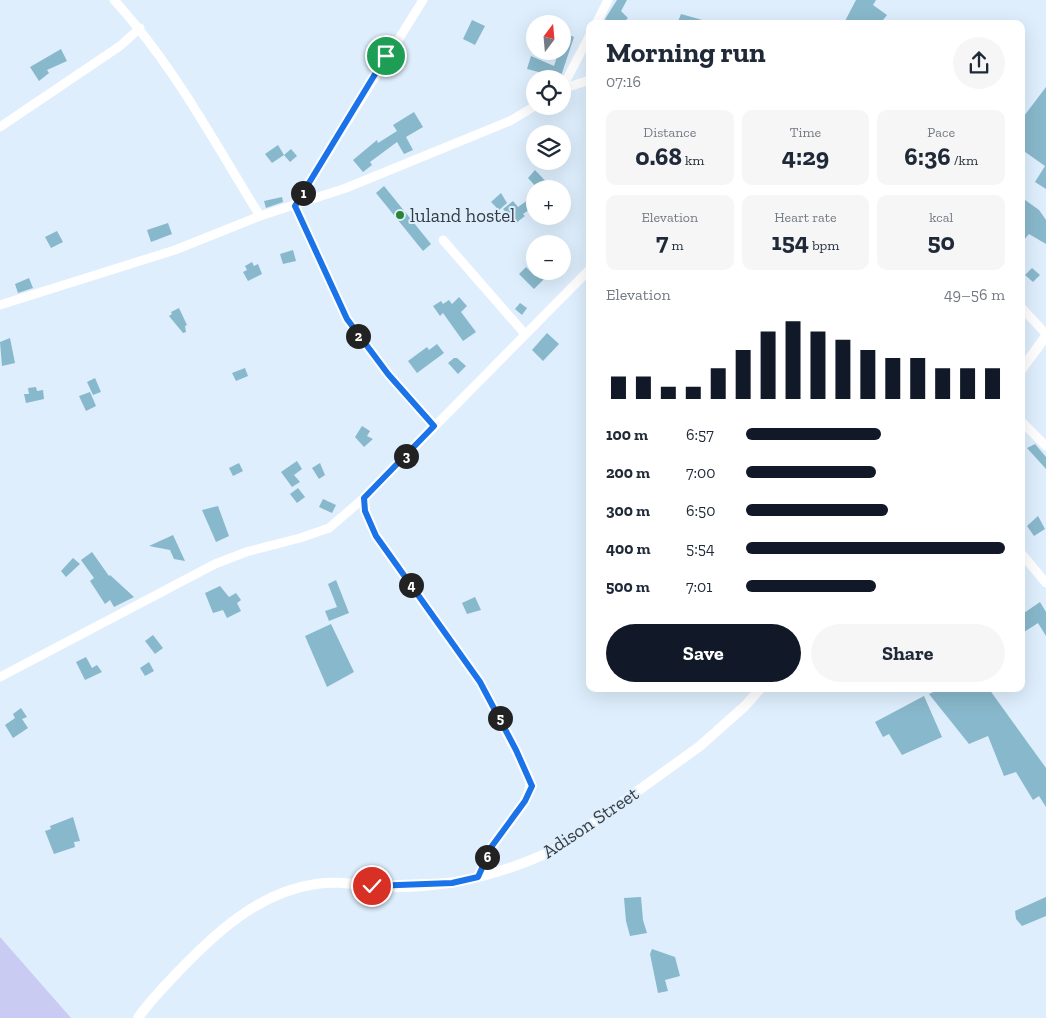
<!DOCTYPE html>
<meta charset="utf-8">
<style>
body{margin:0;font-family:"Zilla Slab",serif;background:#f6f6f7;color:#1f2937;height:100vh;display:flex;flex-direction:column;font-size:19px;white-space:nowrap}
*{box-sizing:border-box;margin:0}
p{font-size:16px;color:#747a83}
.icon{flex:none;width:28px;height:28px;fill:none;stroke:currentColor;stroke-width:2;stroke-linecap:round;stroke-linejoin:round}
.map{position:relative;flex:1;overflow:hidden}
.sheet{position:absolute;left:586px;top:20px;width:439px;height:672px;display:flex;flex-direction:column;background:#fff;border-radius:10px;box-shadow:0 5px 20px #0002}
.sheet>*{flex:none}
.needle{width:32px;rotate:16deg}
.buttons{position:absolute;left:526px;top:15px;display:grid;gap:10px}
.buttons a{display:grid;place-items:center;width:45px;height:45px;border-radius:50%;background:#fff;box-shadow:0 5px 20px #0002;font-size:25px}
.pin{position:absolute;display:grid;place-items:center;width:42px;height:42px;color:#fff;margin:-21px;border:2px solid #fff;border-radius:50%;box-shadow:0 1px 5px #0007}
.km{position:absolute;width:25px;height:25px;margin:-12px;border-radius:50%;background:#222;color:#fff;font-size:14px;line-height:25px;text-align:center}
.round{display:grid;place-items:center;flex:none;width:52px;height:52px;border-radius:26px;background:#f6f6f7}
.summary{display:flex;align-items:center;justify-content:space-between;height:85px;padding:0 20px}
h1{font-size:28px;font-weight:700;line-height:38px}
.metrics{display:grid;grid-template-columns:repeat(3,1fr);gap:8px;height:85px;padding:5px 20px}
.metrics div{display:grid;align-content:center;border-radius:10px;background:#f6f6f7;text-align:center}
.metrics b{font-size:25px;font-weight:700}
.metrics small{font-size:14px;font-weight:400}
.metrics p{font-size:14px}
.chart{height:140px;padding:10px 20px}
.chart p{display:flex;justify-content:space-between}
.chart svg{width:100%;height:90px;margin-top:5px;stroke:#111827;stroke-width:6}
.cta{display:flex;gap:10px;margin-top:auto;padding:10px 20px}
.cta a{flex:1;height:58px;border-radius:30px;background:#111827;color:#fff;font-size:20px;font-weight:700;line-height:58px;text-align:center}
.cta a+a{background:#f6f6f7;color:#1f2937}
ul{padding:0 20px;list-style:none;font-size:16px}
li{display:grid;grid-template-columns:80px 60px 1fr;align-items:center;height:38px}
li i{height:12px;border-radius:6px;background:#111827}
.map>svg:first-child{display:block}
.green{fill:#cacbf2}
.building{fill:#88b8cb}
.lines{fill:none;stroke-linecap:round;stroke-linejoin:round}
.minor{stroke:#fff;stroke-width:9}
.tertiary{stroke:#fff;stroke-width:10}
.route-casing{stroke:#fff;stroke-width:10}
.route{stroke:#1a73e8;stroke-width:6}
.poi-dot{fill:#2a8434;stroke:#deeefc;stroke-width:2}
.labels{text-anchor:middle;stroke-width:4;stroke-linejoin:round;paint-order:stroke}
.poi-label{font-size:19px;fill:#363e45;stroke:#deeefc;text-anchor:start}
.street-label{font-size:19px;fill:#363e45;stroke:#deeefc}
</style>
<div class="map">
<svg width="1046" height="1018" viewBox="0 0 1046 1018">
<rect width="100%" height="100%" fill="#deeefc"/>
<path class="green" d="M0,937L71,1018H0Z"/>
<g class="building">
<path d="M617,0H627L621,11L628,18L622,24H609L605,19Z"/>
<path d="M856,0H876L873,5L887,15L880,24H850L845,21Z"/>
<path d="M681,14L706,21L705,24H677Z"/>
<path d="M472,20L485,26L475,45L463,39Z"/>
<path d="M567,34L574,37L560,79H549L550,75L527,69L531,56L554,66L559,51H562Z"/>
<path d="M61,49L67,61L47,70L49,73L39,81L30,67Z"/>
<path d="M1046,87V189L1035,182L1045,166L1021,149V120Z"/>
<path d="M414,112L423,127L406,137L413,150L404,154L397,142L370,162L372,165L363,172L353,160L377,140L378,143L397,131L393,125Z"/>
<path d="M278,145L284,155L272,163L265,154Z"/>
<path d="M291,149L297,156L290,162L284,155Z"/>
<path d="M535,170L553,189H538L528,178Z"/>
<path d="M384,186L431,244L423,251L376,193Z"/>
<path d="M501,193L507,203L499,210L491,202Z"/>
<path d="M535,195V206L523,214L525,216L516,223L503,209L513,201L518,207Z"/>
<path d="M282,197L283,202L266,208L264,201Z"/>
<path d="M1021,197L1039,210L1046,220V244L1029,234L1021,243Z"/>
<path d="M168,223L172,234L151,242L147,230Z"/>
<path d="M57,231L63,242L51,248L45,237Z"/>
<path d="M293,250L296,261L283,264L280,254Z"/>
<path d="M252,262L254,266L258,264L262,274L248,281L243,272L247,270L245,266Z"/>
<path d="M526,267L535,276L538,273L544,279L534,289L519,274Z"/>
<path d="M1032,268L1040,275L1033,282L1025,275Z"/>
<path d="M29,278L33,288L18,293L15,284Z"/>
<path d="M459,297L467,306L461,312L476,332L463,341L443,313L440,316L433,306L441,301L443,304L449,300L452,304Z"/>
<path d="M520,303L527,308L522,315L515,309Z"/>
<path d="M179,308L187,325L185,326L186,332L183,333L169,316L172,314L171,312Z"/>
<path d="M547,333L559,344L543,361L532,350Z"/>
<path d="M10,338L15,363L2,366L0,342Z"/>
<path d="M437,344L444,353L417,373L408,361L427,347L429,350Z"/>
<path d="M454,358H457L466,366L458,374L448,363Z"/>
<path d="M245,368L248,376L236,381L232,373Z"/>
<path d="M95,378L101,392L93,395L87,382Z"/>
<path d="M36,387L37,391L43,390L44,399L26,403L24,394H29L28,388Z"/>
<path d="M90,392L96,406L86,411L79,396Z"/>
<path d="M362,426L370,431L367,436L373,439L364,447L355,437Z"/>
<path d="M1035,444L1046,457V469L1027,448Z"/>
<path d="M297,461L302,469L294,475L300,482L292,487L281,472Z"/>
<path d="M239,463L243,471L233,476L229,468Z"/>
<path d="M320,463L325,475L319,479L312,468Z"/>
<path d="M298,488L305,497L297,503L290,494Z"/>
<path d="M323,499L336,505L332,513L319,507Z"/>
<path d="M218,506L229,536L216,542L202,510Z"/>
<path d="M1038,516L1045,529L1034,536L1027,526Z"/>
<path d="M173,535L185,561L174,559L170,550L149,546Z"/>
<path d="M92,552L109,576L110,575L134,597L114,607L110,600L105,604L90,581L94,578L81,560Z"/>
<path d="M73,558L80,564L66,577L61,571Z"/>
<path d="M336,580L349,613L329,621L325,611L337,607L328,584Z"/>
<path d="M220,586L229,597L236,593L241,600L237,603L241,611L227,618L223,610L213,613L205,593Z"/>
<path d="M475,597L481,610L467,614L462,603Z"/>
<path d="M1040,602L1046,612V636L1038,623L1021,634V615Z"/>
<path d="M331,624L354,672L327,687L305,636Z"/>
<path d="M153,635L163,648L155,654L145,641Z"/>
<path d="M86,657L92,668L97,665L102,672L85,680L76,662Z"/>
<path d="M149,662L154,671L145,676L140,668Z"/>
<path d="M940,689H989L1046,768V807L1039,796L1033,800L1016,772L1004,776L988,736L969,744L929,694Z"/>
<path d="M924,696L942,737L902,755L889,734L883,737L875,722Z"/>
<path d="M21,708L27,717L22,719L28,728L13,738L5,725L15,718L13,714Z"/>
<path d="M73,817L80,841L74,842L75,847L54,854L45,831L51,829L50,826Z"/>
<path d="M641,897L643,920L647,933L630,936L626,921L624,898Z"/>
<path d="M1046,897V916L1022,926L1016,919L1015,911Z"/>
<path d="M652,949L675,957L680,976L665,980L668,991L658,993L650,954Z"/>
</g>
<g class="lines">
<g class="minor">
<path d="M114,0C173,64 214,142 260,216"/>
<path d="M596,24L608,0"/>
<path d="M562,88L590,35"/>
<path d="M562,89L590,80"/>
<path d="M0,127L120,46L140,28"/>
<path d="M295,206L347,319L388,374L435,426"/>
<path d="M295,206L423,0"/>
<path d="M443,240L525,334"/>
<path d="M0,305L175,250L260,216L346,188L510,121L535,106"/>
<path d="M1021,307L1046,334"/>
<path d="M1021,421L1046,446"/>
<path d="M364,498L365,511L376,536L480,682L529,777C535,798 505,826 493,844C487,854 483,866 478,877"/>
<path d="M1021,553L1046,583"/>
<path d="M0,677L215,564L246,552L300,538L329,528L364,498L590,269"/>
</g>
<g class="tertiary">
<path d="M1021,370L1046,336"/>
<path d="M138,1018C149,1002 162,989 175,975C213,935 258,892 316,884C339,880 361,886 384,887C445,889 505,874 560,847L700,746L745,706L760,689"/>
</g>
</g>
<g class="lines">
<defs>
<path id="route" d="M372,886L452,883L478,877L492,846L525,801L532,786L516,750L480,682L376,536L365,511L364,498L434,426L388,374L347,319L295,206L386,56"/>
</defs>
<use href="#route" class="route-casing"/>
<use href="#route" class="route"/>
</g>
<circle class="poi-dot" cx="400" cy="215" r="5"/>
<g class="labels">
<g class="poi-label">
<text x="410" y="222">luland hostel</text>
</g>
<g class="street-label">
<text transform="translate(590 822) rotate(-34)" y="7">Adison Street</text>
</g>
</g>
</svg>
<div class="buttons">
<a><svg class="needle" viewBox="-14 -14 28 28"><path d="M0-13l5 13h-10z" fill="#e53935"/><path d="M0 13l5-13h-10z" fill="#747a83"/></svg></a>
<a><svg class="icon" aria-label="locate" viewBox="0 0 24 24"><circle cx="12" cy="12" r="6"/><path d="M12 2v4M12 18v4M2 12h4M18 12h4"/></svg></a>
<a><svg class="icon" aria-label="layers" viewBox="0 0 24 24"><path d="M12 4l9 5-9 5-9-5zM3 14l9 5 9-5"/></svg></a>
<a>+</a>
<a>−</a>
</div>
<div class="pin" style="left:386px;top:56px;background:#1e9e55"><svg class="icon" aria-label="arrive" viewBox="0 0 24 24"><path d="M6 21V4h12l-3 4 3 4H6"/></svg></div>
<div class="pin" style="left:372px;top:886px;background:#d93025"><svg class="icon" aria-label="check" viewBox="0 0 24 24"><path d="M5 12l5 5 9-10"/></svg></div>
<b class="km" style="left:303px;top:193px">1</b>
<b class="km" style="left:358px;top:336px">2</b>
<b class="km" style="left:406px;top:456px">3</b>
<b class="km" style="left:411px;top:585px">4</b>
<b class="km" style="left:500px;top:718px">5</b>
<b class="km" style="left:487px;top:857px">6</b>
<section class="sheet">
<div class="summary"><div><h1>Morning run</h1><p>07:16</p></div><a class="round"><svg class="icon" aria-label="share" viewBox="0 0 24 24"><path d="M12 15V3M7 8l5-5 5 5M5 13v7h14v-7"/></svg></a></div>
<div class="metrics">
<div><p>Distance</p><b>0.68<small> km</small></b></div>
<div><p>Time</p><b>4:29</b></div>
<div><p>Pace</p><b>6:36<small> /km</small></b></div>
</div>
<div class="metrics">
<div><p>Elevation</p><b>7<small> m</small></b></div>
<div><p>Heart rate</p><b>154<small> bpm</small></b></div>
<div><p>kcal</p><b>50</b></div>
</div>
<div class="chart"><p><span>Elevation</span>49–56 m</p>
<svg viewBox="0 0 160 44" preserveAspectRatio="none"><path d="M5 44V33M15 44V33M25 44V38M35 44V38M45 44V29M55 44V20M65 44V11M75 44V6M85 44V11M95 44V15M105 44V20M115 44V24M125 44V24M135 44V29M145 44V29M155 44V29"/></svg>
</div>
<ul>
<li><b>100 m</b>6:57<i style="width:52%"></i></li>
<li><b>200 m</b>7:00<i style="width:50%"></i></li>
<li><b>300 m</b>6:50<i style="width:55%"></i></li>
<li><b>400 m</b>5:54<i style="width:100%"></i></li>
<li><b>500 m</b>7:01<i style="width:50%"></i></li>
</ul>
<div class="cta"><a>Save</a><a>Share</a></div>
</section>
</div>
